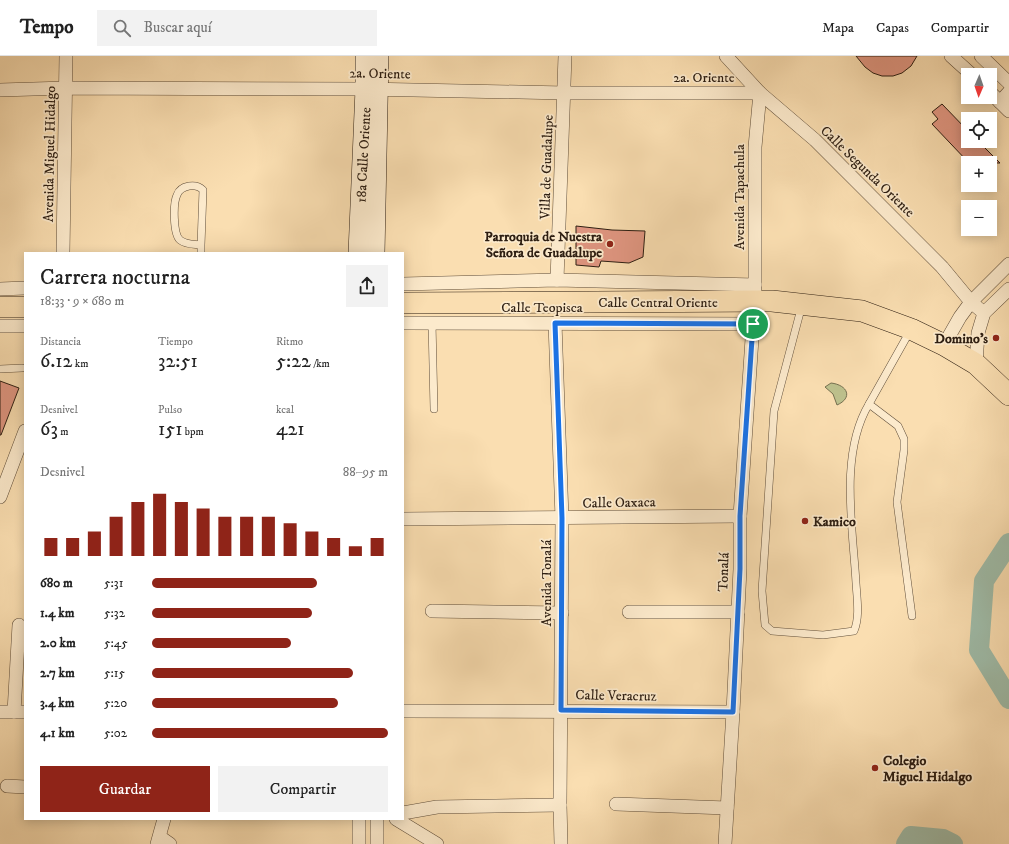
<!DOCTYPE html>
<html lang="es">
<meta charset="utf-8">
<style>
body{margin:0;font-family:"IM FELL DW Pica",serif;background:#f2f2f2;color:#222;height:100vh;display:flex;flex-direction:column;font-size:15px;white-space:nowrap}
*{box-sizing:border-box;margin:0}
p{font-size:13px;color:#767676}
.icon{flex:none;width:22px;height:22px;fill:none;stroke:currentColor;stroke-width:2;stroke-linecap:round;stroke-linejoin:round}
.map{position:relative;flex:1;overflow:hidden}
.drawer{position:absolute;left:24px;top:196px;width:380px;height:568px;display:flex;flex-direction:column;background:#fff;border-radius:0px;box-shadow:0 2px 10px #0003}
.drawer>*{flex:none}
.needle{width:26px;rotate:182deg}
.controls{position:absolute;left:961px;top:12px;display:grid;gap:8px}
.controls a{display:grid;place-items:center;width:36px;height:36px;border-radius:0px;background:#fff;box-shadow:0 2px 10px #0003;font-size:20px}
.pin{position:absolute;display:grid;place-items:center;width:34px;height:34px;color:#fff;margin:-17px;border:2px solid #fff;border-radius:50%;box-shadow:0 1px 4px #0007}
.round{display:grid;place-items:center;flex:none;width:42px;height:42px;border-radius:0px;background:#f2f2f2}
.headline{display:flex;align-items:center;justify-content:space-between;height:68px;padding:0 16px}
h1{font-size:22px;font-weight:600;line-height:30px}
.metrics{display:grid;grid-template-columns:repeat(3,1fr);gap:6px;height:68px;padding:4px 16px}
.metrics div{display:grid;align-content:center}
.metrics b{font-size:20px;font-weight:600}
.metrics small{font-size:11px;font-weight:400}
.metrics p{font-size:11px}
.chart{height:112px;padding:8px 16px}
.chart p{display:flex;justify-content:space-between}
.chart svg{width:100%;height:72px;margin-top:4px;stroke:#8f2418;stroke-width:6}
.action{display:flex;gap:8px;margin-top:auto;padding:8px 16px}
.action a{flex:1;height:46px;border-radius:0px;background:#8f2418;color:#fff;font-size:16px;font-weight:600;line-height:46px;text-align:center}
.action a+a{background:#f2f2f2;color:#222}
ul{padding:0 16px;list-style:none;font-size:13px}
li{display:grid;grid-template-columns:64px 48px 1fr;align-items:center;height:30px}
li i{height:10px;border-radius:5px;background:#8f2418}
header{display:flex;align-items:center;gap:24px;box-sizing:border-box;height:56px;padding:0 20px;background:#fff;border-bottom:1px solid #e0e0e0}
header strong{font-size:19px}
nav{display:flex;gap:22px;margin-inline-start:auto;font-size:14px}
.search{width:280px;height:36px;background:#f2f2f2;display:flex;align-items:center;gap:10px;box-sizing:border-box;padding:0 14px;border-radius:0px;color:#767676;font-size:15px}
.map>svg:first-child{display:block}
.green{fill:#bdc18d;stroke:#757050}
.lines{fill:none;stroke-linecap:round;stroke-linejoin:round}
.river{stroke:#9fbca9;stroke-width:20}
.building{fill:#e09681;stroke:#2d1e12}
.lane-casing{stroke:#604e3a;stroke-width:8}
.street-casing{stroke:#604e3a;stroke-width:14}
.secondary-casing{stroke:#2d1e12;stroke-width:20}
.primary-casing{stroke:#2d1e12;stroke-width:22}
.lane{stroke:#fceacc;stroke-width:7}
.street{stroke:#fceacc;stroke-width:13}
.secondary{stroke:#fceacc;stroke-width:19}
.primary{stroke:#fadeb1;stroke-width:21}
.route-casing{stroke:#fff;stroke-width:8}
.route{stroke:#1a73e8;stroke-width:5}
.poi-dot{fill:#8f2418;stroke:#fceacc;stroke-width:1.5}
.labels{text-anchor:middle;stroke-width:3.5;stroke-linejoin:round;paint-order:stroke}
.street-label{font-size:14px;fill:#2d1e12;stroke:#fceacc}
.poi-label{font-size:14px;font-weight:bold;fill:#2d1e12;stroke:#fceacc;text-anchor:end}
</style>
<header>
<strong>Tempo</strong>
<div class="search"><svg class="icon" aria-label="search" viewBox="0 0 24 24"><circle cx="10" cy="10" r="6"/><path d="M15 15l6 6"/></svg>Buscar aquí</div>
<nav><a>Mapa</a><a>Capas</a><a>Compartir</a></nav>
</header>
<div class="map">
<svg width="1009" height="788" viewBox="0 0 1009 788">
<rect width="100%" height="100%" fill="#fadeb1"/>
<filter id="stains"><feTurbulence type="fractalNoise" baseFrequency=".005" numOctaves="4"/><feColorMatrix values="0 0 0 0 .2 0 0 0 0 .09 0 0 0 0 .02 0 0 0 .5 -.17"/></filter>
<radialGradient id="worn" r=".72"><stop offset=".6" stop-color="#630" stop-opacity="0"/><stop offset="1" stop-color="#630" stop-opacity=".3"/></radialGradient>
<path class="green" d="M831,327C848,329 853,342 837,349L833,338L825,331Z"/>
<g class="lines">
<g class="river">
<path d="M1009,487L984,525L979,594L1009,643"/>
<path d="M906,788L911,780L943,783L953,788"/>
</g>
</g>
<g class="building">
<path d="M856,0H917L911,10L902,17L893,20H882L873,17L865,11Z"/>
<path d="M942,48L968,75V85H978L1000,107H969L932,68L938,63L932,56Z"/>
<path d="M576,170L612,174L645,175L643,201L629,207L601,205L599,211L576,209Z"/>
<path d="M0,325L19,332L1,379H0Z"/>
</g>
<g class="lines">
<defs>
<g id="lane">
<path d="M201,197V189L203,134C199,130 195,129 189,130C184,131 179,133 177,139C173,147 173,178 180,184C186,189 194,188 201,189"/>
<path d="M802,249L774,355L762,535L765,569L772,575L823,579L854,575C860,561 857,543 856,527C853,472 839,398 869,348"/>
<path d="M432,267L434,353"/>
<path d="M910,275L869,348L898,370L904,383V394L897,446L912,560"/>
<path d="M0,313L22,312"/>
</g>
<g id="street">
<path d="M726,0L760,37L815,84L942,211L971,246L984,257"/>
<path d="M951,0L972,19"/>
<path d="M981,0L1009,27"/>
<path d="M0,34L66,32L365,33L565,37H760L755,91V229L753,268L740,460V513L733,656L725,788"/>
<path d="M990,36L1009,55"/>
<path d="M1000,46L1009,36"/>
<path d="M63,197L66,0"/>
<path d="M557,224L565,0"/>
<path d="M403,228L557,224L755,229"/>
<path d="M0,233L25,232"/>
<path d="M403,267L753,268"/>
<path d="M555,267L562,462L560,749L561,788"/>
<path d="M0,270H25"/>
<path d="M944,289L960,261L971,246L1009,208"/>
<path d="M976,308L978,277L984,257L1009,233"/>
<path d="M0,441L25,375"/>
<path d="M403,463L740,460"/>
<path d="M432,555L562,557"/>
<path d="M629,556H738"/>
<path d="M403,655L733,656"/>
<path d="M0,656H25"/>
<path d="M14,656L19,569"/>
<path d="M7,730L25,731"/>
<path d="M616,748L727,752"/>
<path d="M403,757L437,751L560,749"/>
<path d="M396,763L437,788"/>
<path d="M160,781L170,788"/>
<path d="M157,788L164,763"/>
<path d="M359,788V763"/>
<path d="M377,788V763"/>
</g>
<g id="secondary">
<path d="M358,197L365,33V0"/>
<path d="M375,197L379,0"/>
</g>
<g id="primary">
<path d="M403,247L772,245L862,255L911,273L944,289L976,308L1009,339"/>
<path d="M0,251H25"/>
</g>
</defs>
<use href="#lane" class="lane-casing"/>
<use href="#street" class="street-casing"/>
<use href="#secondary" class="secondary-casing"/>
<use href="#primary" class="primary-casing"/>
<use href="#lane" class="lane"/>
<use href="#street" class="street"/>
<use href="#secondary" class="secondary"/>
<use href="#primary" class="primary"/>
</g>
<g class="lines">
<defs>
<path id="route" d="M555,267L753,268L740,460V513L733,656L561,654L562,462Z"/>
</defs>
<use href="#route" class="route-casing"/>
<use href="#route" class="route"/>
</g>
<g class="poi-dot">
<circle cx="610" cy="188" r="4"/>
<circle cx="996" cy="282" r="4"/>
<circle cx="805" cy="465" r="4"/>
<circle cx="875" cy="712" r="4"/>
</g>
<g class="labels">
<g class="street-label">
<text transform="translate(380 17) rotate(1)" y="5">2a. Oriente</text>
<text x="704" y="26">2a. Oriente</text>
<text transform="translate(49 98) rotate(-89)" y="5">Avenida Miguel Hidalgo</text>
<text transform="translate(363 99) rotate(-87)" y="5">18a Calle Oriente</text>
<text transform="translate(546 111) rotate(-88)" y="5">Villa de Guadalupe</text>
<text transform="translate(868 115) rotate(44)" y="5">Calle Segunda Oriente</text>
<text transform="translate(739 141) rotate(-90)" y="5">Avenida Tapachula</text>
<text x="658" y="251">Calle Central Oriente</text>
<text x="542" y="256">Calle Teopisca</text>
<text transform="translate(619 446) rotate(-1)" y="5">Calle Oaxaca</text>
<text transform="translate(723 516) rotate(-88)" y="5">Tonalá</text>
<text transform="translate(546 527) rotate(-90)" y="5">Avenida Tonalá</text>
<text transform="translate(616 639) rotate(1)" y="5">Calle Veracruz</text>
</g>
<g class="poi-label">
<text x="602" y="185">Parroquia de Nuestra<tspan x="602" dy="16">Señora de Guadalupe</tspan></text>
<text x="988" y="287">Domino's</text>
<text x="813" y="470" text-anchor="start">Kamico</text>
<text x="883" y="709" text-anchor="start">Colegio<tspan x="883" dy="16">Miguel Hidalgo</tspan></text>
</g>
</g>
<rect width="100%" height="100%" filter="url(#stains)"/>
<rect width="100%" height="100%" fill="url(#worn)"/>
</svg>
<div class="controls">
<a><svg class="needle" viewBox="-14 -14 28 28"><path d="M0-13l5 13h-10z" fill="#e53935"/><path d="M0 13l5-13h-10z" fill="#767676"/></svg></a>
<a><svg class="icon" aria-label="locate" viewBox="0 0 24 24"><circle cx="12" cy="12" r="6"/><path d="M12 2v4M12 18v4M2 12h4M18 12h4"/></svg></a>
<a>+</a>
<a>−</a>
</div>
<div class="pin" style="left:753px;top:268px;background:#1e9e55"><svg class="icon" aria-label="arrive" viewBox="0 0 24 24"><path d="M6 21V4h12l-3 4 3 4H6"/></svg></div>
<section class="drawer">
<div class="headline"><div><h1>Carrera nocturna</h1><p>18:33 · 9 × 680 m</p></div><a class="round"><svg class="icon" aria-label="share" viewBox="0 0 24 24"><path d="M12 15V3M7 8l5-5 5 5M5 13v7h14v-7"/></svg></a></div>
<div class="metrics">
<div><p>Distancia</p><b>6.12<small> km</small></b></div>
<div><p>Tiempo</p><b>32:51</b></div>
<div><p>Ritmo</p><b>5:22<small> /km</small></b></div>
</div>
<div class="metrics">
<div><p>Desnivel</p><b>63<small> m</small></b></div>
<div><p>Pulso</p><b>151<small> bpm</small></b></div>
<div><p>kcal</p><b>421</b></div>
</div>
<div class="chart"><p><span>Desnivel</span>88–95 m</p>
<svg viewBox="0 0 160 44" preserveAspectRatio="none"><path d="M5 44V33M15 44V33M25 44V29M35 44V20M45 44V11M55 44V6M65 44V11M75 44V15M85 44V20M95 44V20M105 44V20M115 44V24M125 44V29M135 44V33M145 44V38M155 44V33"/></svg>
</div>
<ul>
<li><b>680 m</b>5:31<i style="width:70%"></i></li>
<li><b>1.4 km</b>5:32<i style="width:68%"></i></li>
<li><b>2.0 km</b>5:45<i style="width:59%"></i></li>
<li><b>2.7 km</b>5:15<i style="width:85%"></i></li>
<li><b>3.4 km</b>5:20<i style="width:79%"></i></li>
<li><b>4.1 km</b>5:02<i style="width:100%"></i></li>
</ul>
<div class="action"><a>Guardar</a><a>Compartir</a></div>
</section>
</div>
